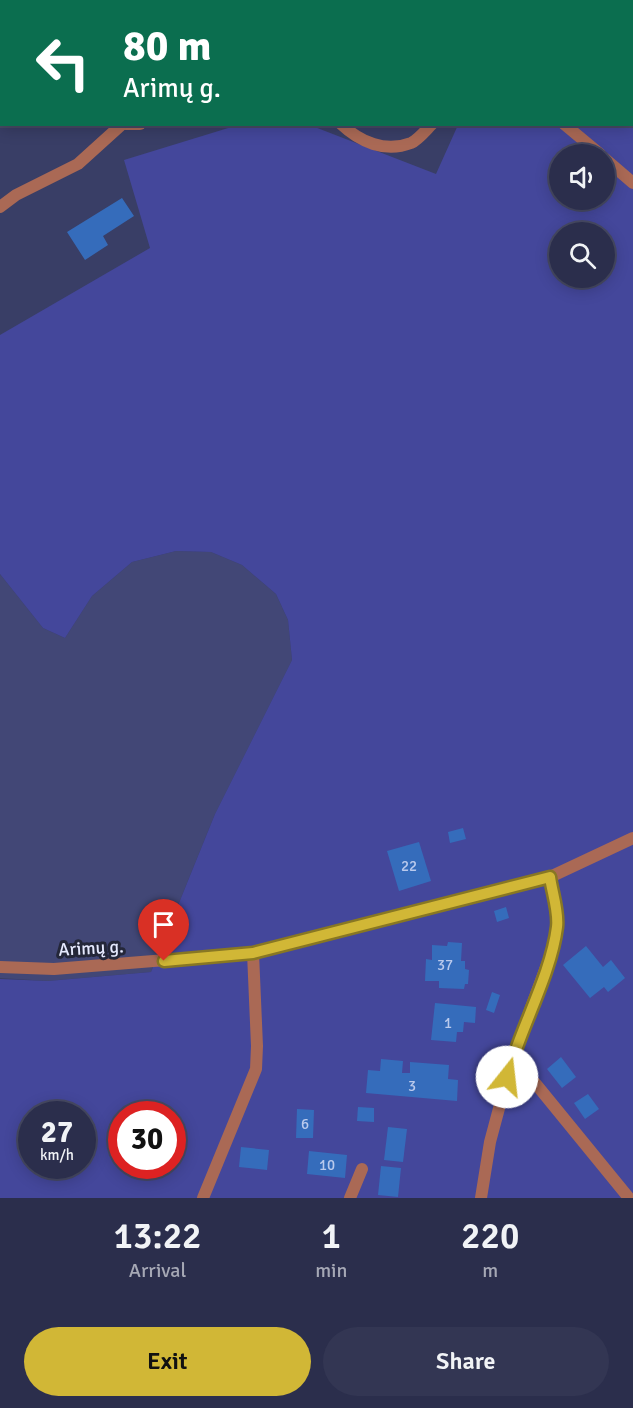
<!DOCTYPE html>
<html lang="en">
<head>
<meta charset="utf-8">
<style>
	body { margin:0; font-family:Signika,sans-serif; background:#333653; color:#f1f3f6; height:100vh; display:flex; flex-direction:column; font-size:22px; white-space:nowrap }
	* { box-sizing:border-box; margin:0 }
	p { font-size:20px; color:#a6a8b5 }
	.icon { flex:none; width:33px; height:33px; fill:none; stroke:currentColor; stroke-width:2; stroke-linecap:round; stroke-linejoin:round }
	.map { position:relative; height:1198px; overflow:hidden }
	.drawer { display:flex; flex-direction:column; background:#2b2e4c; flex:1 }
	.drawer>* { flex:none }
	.banner { position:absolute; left:0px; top:0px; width:633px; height:126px; box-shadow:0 3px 15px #0003,0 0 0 2px #474a64; background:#0b6e4f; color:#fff; overflow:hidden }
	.controls { position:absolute; left:549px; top:144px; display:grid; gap:12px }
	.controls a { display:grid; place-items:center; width:66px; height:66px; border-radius:50%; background:#2b2e4c; box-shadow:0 3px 15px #0003,0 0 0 2px #474a64; font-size:30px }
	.speed { position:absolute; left:18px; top:1101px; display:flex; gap:12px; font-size:30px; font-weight:700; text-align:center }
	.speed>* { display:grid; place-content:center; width:78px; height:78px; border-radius:50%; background:#2b2e4c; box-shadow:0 3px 15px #0003,0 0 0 2px #474a64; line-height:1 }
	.speed small { font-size:15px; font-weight:400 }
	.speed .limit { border:9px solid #d22; background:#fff; color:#111 }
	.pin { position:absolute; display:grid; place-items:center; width:51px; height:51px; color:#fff; margin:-62px -26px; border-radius:50% 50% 50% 0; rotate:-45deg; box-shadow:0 0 6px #0007 }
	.pin .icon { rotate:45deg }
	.me { position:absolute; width:66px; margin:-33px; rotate:16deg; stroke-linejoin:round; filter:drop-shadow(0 0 4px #0008) }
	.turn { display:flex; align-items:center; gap:21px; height:126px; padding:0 24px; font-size:27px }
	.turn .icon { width:78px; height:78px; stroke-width:2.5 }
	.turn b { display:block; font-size:42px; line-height:51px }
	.eta { display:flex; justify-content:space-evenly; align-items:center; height:102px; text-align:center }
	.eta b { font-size:36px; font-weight:600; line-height:42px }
	.action { display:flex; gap:12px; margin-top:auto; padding:12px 24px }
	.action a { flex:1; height:69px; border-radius:36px; background:#d1b736; color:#111; font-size:24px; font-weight:600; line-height:69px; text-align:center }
	.action a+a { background:#333653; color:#f1f3f6 }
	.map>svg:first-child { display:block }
	.built { fill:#424776 }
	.green { fill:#44479b; fill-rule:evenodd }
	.building { fill:#356cbb }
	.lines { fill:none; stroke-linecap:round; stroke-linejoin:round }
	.minor { stroke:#aa6955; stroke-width:12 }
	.route-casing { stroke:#887723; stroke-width:15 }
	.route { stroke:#d1b736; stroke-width:10 }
	.labels { text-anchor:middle; stroke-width:6; stroke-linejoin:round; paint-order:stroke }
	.number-label { font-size:15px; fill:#bacaed }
	.street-label { font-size:18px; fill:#e6eafe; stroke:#242739 }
</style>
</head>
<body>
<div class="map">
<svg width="633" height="1198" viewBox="0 0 633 1198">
	<rect width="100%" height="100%" fill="#393e66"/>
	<path class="built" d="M 176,551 L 211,552 L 242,565 L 276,594 L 288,620 L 292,660 L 215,814 L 151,972 L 48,981 L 0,978 L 0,574 L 43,628 L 65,638 L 92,596 L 132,562 Z"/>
	<path class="green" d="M 511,0 L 633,0 L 633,1198 L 0,1198 L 0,979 L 48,981 L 151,972 L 215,814 L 292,660 L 288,620 L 276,594 L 242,565 L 211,552 L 176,551 L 132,562 L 92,596 L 65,638 L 43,628 L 0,574 L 0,335 L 150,248 L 124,160 L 238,125 L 307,124 L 436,174 L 458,125 L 632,124 L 632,2 ZM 560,154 L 604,154 L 604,200 L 560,200 ZM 560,232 L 604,232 L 604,278 L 560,278 ZM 32,1114 L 82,1114 L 82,1166 L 32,1166 ZM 122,1114 L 172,1114 L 172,1166 L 122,1166 Z"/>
	<g class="building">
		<path d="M 122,198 L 134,216 L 103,236 L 108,245 L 85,260 L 67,232 Z"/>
		<path d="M 463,828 L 466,839 L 450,843 L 448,832 Z"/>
		<path d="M 419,842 L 431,881 L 399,891 L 387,851 Z"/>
		<path d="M 506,907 L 509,918 L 497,922 L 494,911 Z"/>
		<path d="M 448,942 L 462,943 L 461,961 L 465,961 L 465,969 L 469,970 L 468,984 L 465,984 L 464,989 L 439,988 L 439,981 L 425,981 L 426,959 L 432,960 L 432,945 L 447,946 Z"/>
		<path d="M 586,946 L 603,967 L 611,960 L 625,978 L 608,992 L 604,987 L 590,998 L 563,965 Z"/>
		<path d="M 492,992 L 500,995 L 494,1013 L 486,1010 Z"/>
		<path d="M 435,1003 L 476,1007 L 475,1023 L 464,1022 L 463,1032 L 457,1032 L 456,1042 L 431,1040 Z"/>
		<path d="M 561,1057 L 576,1077 L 562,1088 L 547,1069 Z"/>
		<path d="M 381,1059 L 403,1061 L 402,1073 L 410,1073 L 410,1062 L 449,1065 L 448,1079 L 458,1080 L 457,1101 L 366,1093 L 368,1070 L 380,1071 Z"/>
		<path d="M 588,1094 L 599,1109 L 585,1119 L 574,1103 Z"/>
		<path d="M 358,1107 L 374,1108 L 374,1122 L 357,1121 Z"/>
		<path d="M 297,1109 L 314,1110 L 313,1138 L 296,1138 Z"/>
		<path d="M 388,1127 L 407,1129 L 403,1162 L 384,1160 Z"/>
		<path d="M 241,1147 L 269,1150 L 267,1170 L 239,1167 Z"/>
		<path d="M 309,1151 L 347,1155 L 345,1178 L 307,1174 Z"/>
		<path d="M 381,1166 L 401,1168 L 398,1197 L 378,1195 Z"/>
	</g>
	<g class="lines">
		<g class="minor">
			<path d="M 323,2 L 323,0"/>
			<path d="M 0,105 L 2,106"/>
			<path d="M 114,124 L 140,124"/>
			<path d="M 341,124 C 360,142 385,153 411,143 C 418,140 426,130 432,124"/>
			<path d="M 564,124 L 600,154"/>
			<path d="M 604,158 L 633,183"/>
			<path d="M 0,207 L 16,195 L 78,164 L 120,126"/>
			<path d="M 0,967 L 54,969 L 253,953 L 550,877 L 633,838"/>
			<path d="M 513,1056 L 629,1198"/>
			<path d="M 203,1198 L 256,1069 L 257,1046 L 253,953"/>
			<path d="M 350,1198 L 362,1169"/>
			<path d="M 481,1198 L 490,1142 L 513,1056 L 549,959 L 558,926 L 550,877"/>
		</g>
	</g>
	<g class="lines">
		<defs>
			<path id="route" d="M 164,961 L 253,953 L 550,877 C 552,892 559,912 557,927 C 551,975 520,1029 507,1077"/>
		</defs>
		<use href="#route" class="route-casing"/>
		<use href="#route" class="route"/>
	</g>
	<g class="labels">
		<g class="number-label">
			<text x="409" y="871">22</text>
			<text x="445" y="970">37</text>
			<text x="448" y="1028">1</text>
			<text x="412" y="1091">3</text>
			<text x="305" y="1129">6</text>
			<text x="327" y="1170">10</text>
		</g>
		<g class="street-label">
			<text transform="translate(91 948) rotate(-3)" y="6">Arimų g.</text>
		</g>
	</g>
</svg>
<div class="controls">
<a><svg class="icon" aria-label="sound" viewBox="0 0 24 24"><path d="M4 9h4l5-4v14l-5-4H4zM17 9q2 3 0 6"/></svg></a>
<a><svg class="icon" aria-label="search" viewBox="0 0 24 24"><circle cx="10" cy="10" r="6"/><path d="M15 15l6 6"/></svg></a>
</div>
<div class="speed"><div>27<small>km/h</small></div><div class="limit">30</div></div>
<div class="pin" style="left:164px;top:961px;background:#d93025"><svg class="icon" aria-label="arrive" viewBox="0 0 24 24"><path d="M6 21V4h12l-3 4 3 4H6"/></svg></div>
<svg class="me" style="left:507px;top:1077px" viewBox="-20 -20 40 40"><circle r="19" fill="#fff"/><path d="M0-13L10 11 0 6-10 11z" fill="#d1b736"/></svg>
<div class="banner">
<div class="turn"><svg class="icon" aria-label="left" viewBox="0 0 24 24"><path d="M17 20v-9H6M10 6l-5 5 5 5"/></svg><div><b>80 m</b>Arimų g.</div></div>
</div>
</div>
<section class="drawer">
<div class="eta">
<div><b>13:22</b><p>Arrival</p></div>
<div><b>1</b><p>min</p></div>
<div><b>220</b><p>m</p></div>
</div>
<div class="action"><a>Exit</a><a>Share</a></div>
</section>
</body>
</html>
